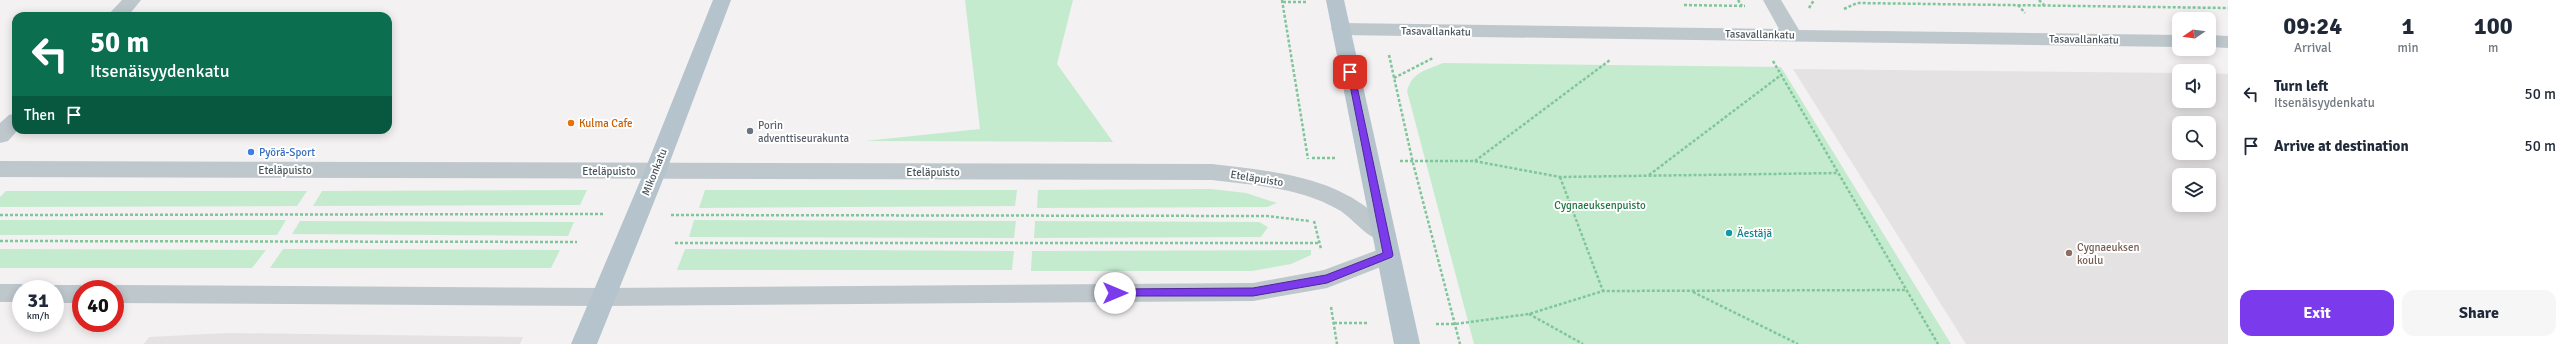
<!DOCTYPE html>
<html lang="en">
<head>
<meta charset="utf-8">
<style>
	body { margin:0; font-family:Signika,sans-serif; background:#f6f6f7; color:#1f2937; height:100vh; display:flex; flex-direction:column; font-size:15px; white-space:nowrap }
	* { box-sizing:border-box; margin:0 }
	p { font-size:13px; color:#747a83 }
	.icon { flex:none; width:22px; height:22px; fill:none; stroke:currentColor; stroke-width:2; stroke-linecap:round; stroke-linejoin:round }
	.map { position:relative; flex:1; overflow:hidden }
	.details { display:flex; flex-direction:column; background:#fff; width:340px }
	.details>* { flex:none }
	.banner { position:absolute; left:12px; top:12px; width:380px; height:122px; border-radius:12px; box-shadow:0 2px 10px #0003; background:#0b6e4f; color:#fff; overflow:hidden }
	.needle { width:26px; rotate:257deg }
	.tools { position:absolute; left:2172px; top:12px; display:grid; gap:8px }
	.tools a { display:grid; place-items:center; width:44px; height:44px; border-radius:8px; background:#fff; box-shadow:0 2px 10px #0003; font-size:20px }
	.speed { position:absolute; left:12px; top:280px; display:flex; gap:8px; font-size:20px; font-weight:700; text-align:center }
	.speed>* { display:grid; place-content:center; width:52px; height:52px; border-radius:50%; background:#fff; box-shadow:0 2px 10px #0003; line-height:1 }
	.speed small { font-size:10px; font-weight:400 }
	.speed .limit { border:6px solid #d22; background:#fff; color:#111 }
	.pin { position:absolute; display:grid; place-items:center; width:34px; height:34px; color:#fff; margin:-17px; border-radius:8px; box-shadow:0 2px 6px #0006 }
	.me { position:absolute; width:44px; margin:-22px; rotate:90deg; stroke-linejoin:round; filter:drop-shadow(0 0 3px #0008) }
	.turn { display:flex; align-items:center; gap:14px; height:84px; padding:0 12px; font-size:18px }
	.turn .icon { width:52px; height:52px; stroke-width:2.5 }
	.turn b { display:block; font-size:28px; line-height:34px }
	.then { display:flex; align-items:center; height:38px; padding:0 12px; background:#0003; gap:8px; font-size:15px }
	.eta { display:flex; justify-content:space-evenly; align-items:center; height:68px; text-align:center }
	.eta b { font-size:24px; font-weight:700; line-height:28px }
	.action { display:flex; gap:8px; margin-top:auto; padding:8px 12px }
	.action a { flex:1; height:46px; border-radius:12px; background:#7c3aed; color:#fff; font-size:16px; font-weight:700; line-height:46px; text-align:center }
	.action a+a { background:#f6f6f7; color:#1f2937 }
	ul { padding:0; list-style:none }
	li { display:flex; align-items:center; gap:12px; height:52px; padding:0 12px }
	li div { flex:1 }
	li b { display:block; font-size:15px }
	li em { font-style:normal }
	main { display:flex; flex:1; min-height:0 }
	.map>svg:first-child { display:block }
	.education { fill:#e4e2e3; fill-rule:evenodd }
	.green { fill:#c5ebcf }
	.lines { fill:none; stroke-linecap:round; stroke-linejoin:round }
	.path { stroke:#80c69b; stroke-width:2.5; stroke-dasharray:3 2; stroke-linecap:butt }
	.minor { fill:#bec7cc; fill-rule:evenodd }
	.major { fill:#b4c3cc; fill-rule:evenodd }
	.route { fill:#7c3aed; stroke:#51269a }
	.food-dot { fill:#e8710a; stroke:#fff; stroke-width:1.5 }
	.worship-dot { fill:#6b7280; stroke:#fff; stroke-width:1.5 }
	.shop-dot { fill:#3f7fe0; stroke:#fff; stroke-width:1.5 }
	.culture-dot { fill:#0f9aa8; stroke:#fff; stroke-width:1.5 }
	.education-dot { fill:#8d6e63; stroke:#fff; stroke-width:1.5 }
	.labels { text-anchor:middle; stroke-width:4; stroke-linejoin:round; paint-order:stroke }
	.street-label { font-size:11px; fill:#4b565c; stroke:#fff }
	.food-label { font-size:11px; fill:#c56008; stroke:#fff; text-anchor:start }
	.worship-label { font-size:11px; fill:#5b616d; stroke:#fff; text-anchor:start }
	.shop-label { font-size:11px; fill:#366cbe; stroke:#fff; text-anchor:start }
	.park-label { font-size:11px; fill:#227742; stroke:#fff }
	.culture-label { font-size:11px; fill:#0d838f; stroke:#fff; text-anchor:start }
	.education-label { font-size:11px; fill:#785e54; stroke:#fff; text-anchor:start }
</style>
</head>
<body>
<main>
<div class="map">
<svg width="2228" height="344" viewBox="0 0 2228 344">
	<rect width="100%" height="100%" fill="#f3f1f1"/>
	<g class="education">
		<path d="M 1793,69 L 2179,73 L 2179,101 L 2209,101 L 2209,73 L 2228,74 L 2228,344 L 1966,344 ZM 2179,123 L 2209,123 L 2209,153 L 2179,153 ZM 2179,175 L 2209,175 L 2209,205 L 2179,205 Z"/>
		<path d="M 228,333 L 523,337 L 520,344 L 144,344 L 149,337 Z"/>
	</g>
	<g class="green">
		<path d="M 965,0 L 1073,0 L 1057,64 L 1113,142 L 865,141 L 980,129 Z"/>
		<path d="M 1443,63 L 1781,67 L 1951,344 L 1474,344 L 1407,91 C 1412,72 1426,70 1443,63 Z"/>
		<path d="M 1211,189 L 1246,193 L 1277,203 L 1267,207 L 1037,208 L 1038,190 Z"/>
		<path d="M 587,190 L 580,205 L 313,206 L 322,191 Z"/>
		<path d="M 705,190 L 1017,190 L 1015,206 L 699,208 Z"/>
		<path d="M 6,191 L 307,191 L 297,206 L 0,207 L 0,197 Z"/>
		<path d="M 0,220 L 286,220 L 277,235 L 0,235 Z"/>
		<path d="M 694,220 L 1016,221 L 1014,238 L 689,237 Z"/>
		<path d="M 300,221 L 574,222 L 568,236 L 292,234 Z"/>
		<path d="M 1035,221 L 1259,222 L 1268,227 L 1261,237 L 1034,238 Z"/>
		<path d="M 0,249 L 266,250 L 252,268 L 0,268 Z"/>
		<path d="M 283,249 L 560,250 L 551,268 L 270,268 Z"/>
		<path d="M 685,249 L 1014,251 L 1012,270 L 677,270 Z"/>
		<path d="M 1311,250 L 1311,255 L 1291,264 L 1252,271 L 1031,271 L 1032,251 Z"/>
	</g>
	<g class="lines">
		<g class="path">
			<path d="M 1282,0 L 1308,159"/>
			<path d="M 1738,0 L 1742,6"/>
			<path d="M 2039,0 L 2044,5"/>
			<path d="M 1283,2 L 1307,2"/>
			<path d="M 1684,5 L 1745,6"/>
			<path d="M 2018,5 L 2025,13"/>
			<path d="M 1809,8 L 1814,0"/>
			<path d="M 1844,9 L 1857,3 L 2228,8"/>
			<path d="M 1389,55 L 1413,163 L 1460,344"/>
			<path d="M 1773,61 L 1938,344"/>
			<path d="M 2182,67 L 2207,68"/>
			<path d="M 1394,78 L 1433,58"/>
			<path d="M 1312,158 L 1337,158"/>
			<path d="M 1400,161 L 1474,161 L 1560,177 L 1838,173"/>
			<path d="M 1475,161 L 1610,60"/>
			<path d="M 1649,175 L 1781,75"/>
			<path d="M 1560,177 L 1603,291"/>
			<path d="M 0,215 L 604,214"/>
			<path d="M 671,215 L 1267,216 L 1309,221"/>
			<path d="M 1314,221 L 1321,249"/>
			<path d="M 0,241 L 577,242"/>
			<path d="M 675,243 L 1320,243"/>
			<path d="M 1693,292 L 1798,344"/>
			<path d="M 1331,307 L 1337,344"/>
			<path d="M 1529,314 L 1583,344"/>
			<path d="M 1334,323 L 1369,323"/>
			<path d="M 1436,324 L 1455,324 L 1529,314 L 1603,291 L 1906,290"/>
		</g>
		<g class="minor">
			<path d="M 122,0 L 141,0 L 128,16 L 107,16 Z"/>
			<path d="M 1763,0 L 1781,0 L 1799,30 L 2179,35 L 2179,47 L 1341,35 L 1334,33 L 1331,29 L 1334,25 L 1341,23 L 1779,29 Z"/>
			<path d="M 2209,35 L 2228,36 L 2228,48 L 2209,47 Z"/>
			<path d="M 16,113 L 16,130 L 18,130 L 8,141 L 0,143 L 0,123 L 9,115 Z"/>
			<path d="M 0,161 L 1212,164 C 1269,171 1331,175 1376,215 C 1383,221 1391,226 1396,234 L 1392,240 C 1371,246 1356,220 1339,210 C 1301,188 1255,185 1212,180 L 0,177 Z"/>
			<path d="M 1388,246 L 1396,249 L 1400,255 L 1396,261 L 1327,288 L 1253,301 L 603,306 L 115,303 L 115,289 L 106,289 L 115,285 L 603,288 L 1253,283 L 1324,270 Z"/>
			<path d="M 0,284 L 21,284 L 31,289 L 21,289 L 21,302 L 0,302 Z"/>
			<path d="M 55,285 L 81,285 L 90,289 L 81,289 L 81,303 L 55,303 L 55,289 L 46,289 Z"/>
		</g>
		<g class="major">
			<path d="M 713,0 L 731,0 L 666,172 L 597,344 L 571,344 L 644,172 Z"/>
			<path d="M 1326,0 L 1344,0 L 1420,344 L 1394,344 Z"/>
		</g>
	</g>
	<path class="route" d="M 1347,70 L 1354,72 L 1393,255 L 1392,257 L 1327,283 L 1253,296 L 1111,296 L 1111,290 L 1115,289 L 1253,288 L 1326,275 L 1383,253 Z"/>
	<circle class="food-dot" cx="571" cy="123" r="4"/>
	<circle class="worship-dot" cx="750" cy="131" r="4"/>
	<circle class="shop-dot" cx="251" cy="152" r="4"/>
	<circle class="culture-dot" cx="1729" cy="233" r="4"/>
	<circle class="education-dot" cx="2069" cy="253" r="4"/>
	<g class="labels">
		<g class="street-label">
			<text transform="translate(1436 31) rotate(1)" y="4">Tasavallankatu</text>
			<text transform="translate(1760 34) rotate(1)" y="4">Tasavallankatu</text>
			<text transform="translate(2084 39) rotate(1)" y="4">Tasavallankatu</text>
			<text x="285" y="174">Eteläpuisto</text>
			<text x="609" y="175">Eteläpuisto</text>
			<text transform="translate(654 172) rotate(-68)" y="4">Mikonkatu</text>
			<text x="933" y="176">Eteläpuisto</text>
			<text transform="translate(1257 178) rotate(9)" y="4">Eteläpuisto</text>
		</g>
		<g class="food-label">
			<text x="579" y="127">Kulma Cafe</text>
		</g>
		<g class="worship-label">
			<text x="758" y="129">Porin<tspan x="758" dy="13">adventtiseurakunta</tspan></text>
		</g>
		<g class="shop-label">
			<text x="259" y="156">Pyörä-Sport</text>
		</g>
		<g class="park-label">
			<text x="1600" y="209">Cygnaeuksenpuisto</text>
		</g>
		<g class="culture-label">
			<text x="1737" y="237">Äestäjä</text>
		</g>
		<g class="education-label">
			<text x="2077" y="251">Cygnaeuksen<tspan x="2077" dy="13">koulu</tspan></text>
		</g>
	</g>
</svg>
<div class="tools">
<a><svg class="needle" viewBox="-14 -14 28 28"><path d="M0-13l5 13h-10z" fill="#e53935"/><path d="M0 13l5-13h-10z" fill="#747a83"/></svg></a>
<a><svg class="icon" aria-label="sound" viewBox="0 0 24 24"><path d="M4 9h4l5-4v14l-5-4H4zM17 9q2 3 0 6"/></svg></a>
<a><svg class="icon" aria-label="search" viewBox="0 0 24 24"><circle cx="10" cy="10" r="6"/><path d="M15 15l6 6"/></svg></a>
<a><svg class="icon" aria-label="layers" viewBox="0 0 24 24"><path d="M12 4l9 5-9 5-9-5zM3 14l9 5 9-5"/></svg></a>
</div>
<div class="speed"><div>31<small>km/h</small></div><div class="limit">40</div></div>
<div class="pin" style="left:1350px;top:72px;background:#d93025"><svg class="icon" aria-label="arrive" viewBox="0 0 24 24"><path d="M6 21V4h12l-3 4 3 4H6"/></svg></div>
<svg class="me" style="left:1115px;top:293px" viewBox="-20 -20 40 40"><circle r="19" fill="#fff"/><path d="M0-13L10 11 0 6-10 11z" fill="#7c3aed"/></svg>
<div class="banner">
<div class="turn"><svg class="icon" aria-label="left" viewBox="0 0 24 24"><path d="M17 20v-9H6M10 6l-5 5 5 5"/></svg><div><b>50 m</b>Itsenäisyydenkatu</div></div>
<div class="then">Then<svg class="icon" aria-label="arrive" viewBox="0 0 24 24"><path d="M6 21V4h12l-3 4 3 4H6"/></svg></div>
</div>
</div>
<section class="details">
<div class="eta">
<div><b>09:24</b><p>Arrival</p></div>
<div><b>1</b><p>min</p></div>
<div><b>100</b><p>m</p></div>
</div>
<ul>
<li><svg class="icon" aria-label="left" viewBox="0 0 24 24"><path d="M17 20v-9H6M10 6l-5 5 5 5"/></svg><div><b>Turn left</b><p>Itsenäisyydenkatu</p></div><em>50 m</em></li>
<li><svg class="icon" aria-label="arrive" viewBox="0 0 24 24"><path d="M6 21V4h12l-3 4 3 4H6"/></svg><div><b>Arrive at destination</b></div><em>50 m</em></li>
</ul>
<div class="action"><a>Exit</a><a>Share</a></div>
</section>
</main>
</body>
</html>
